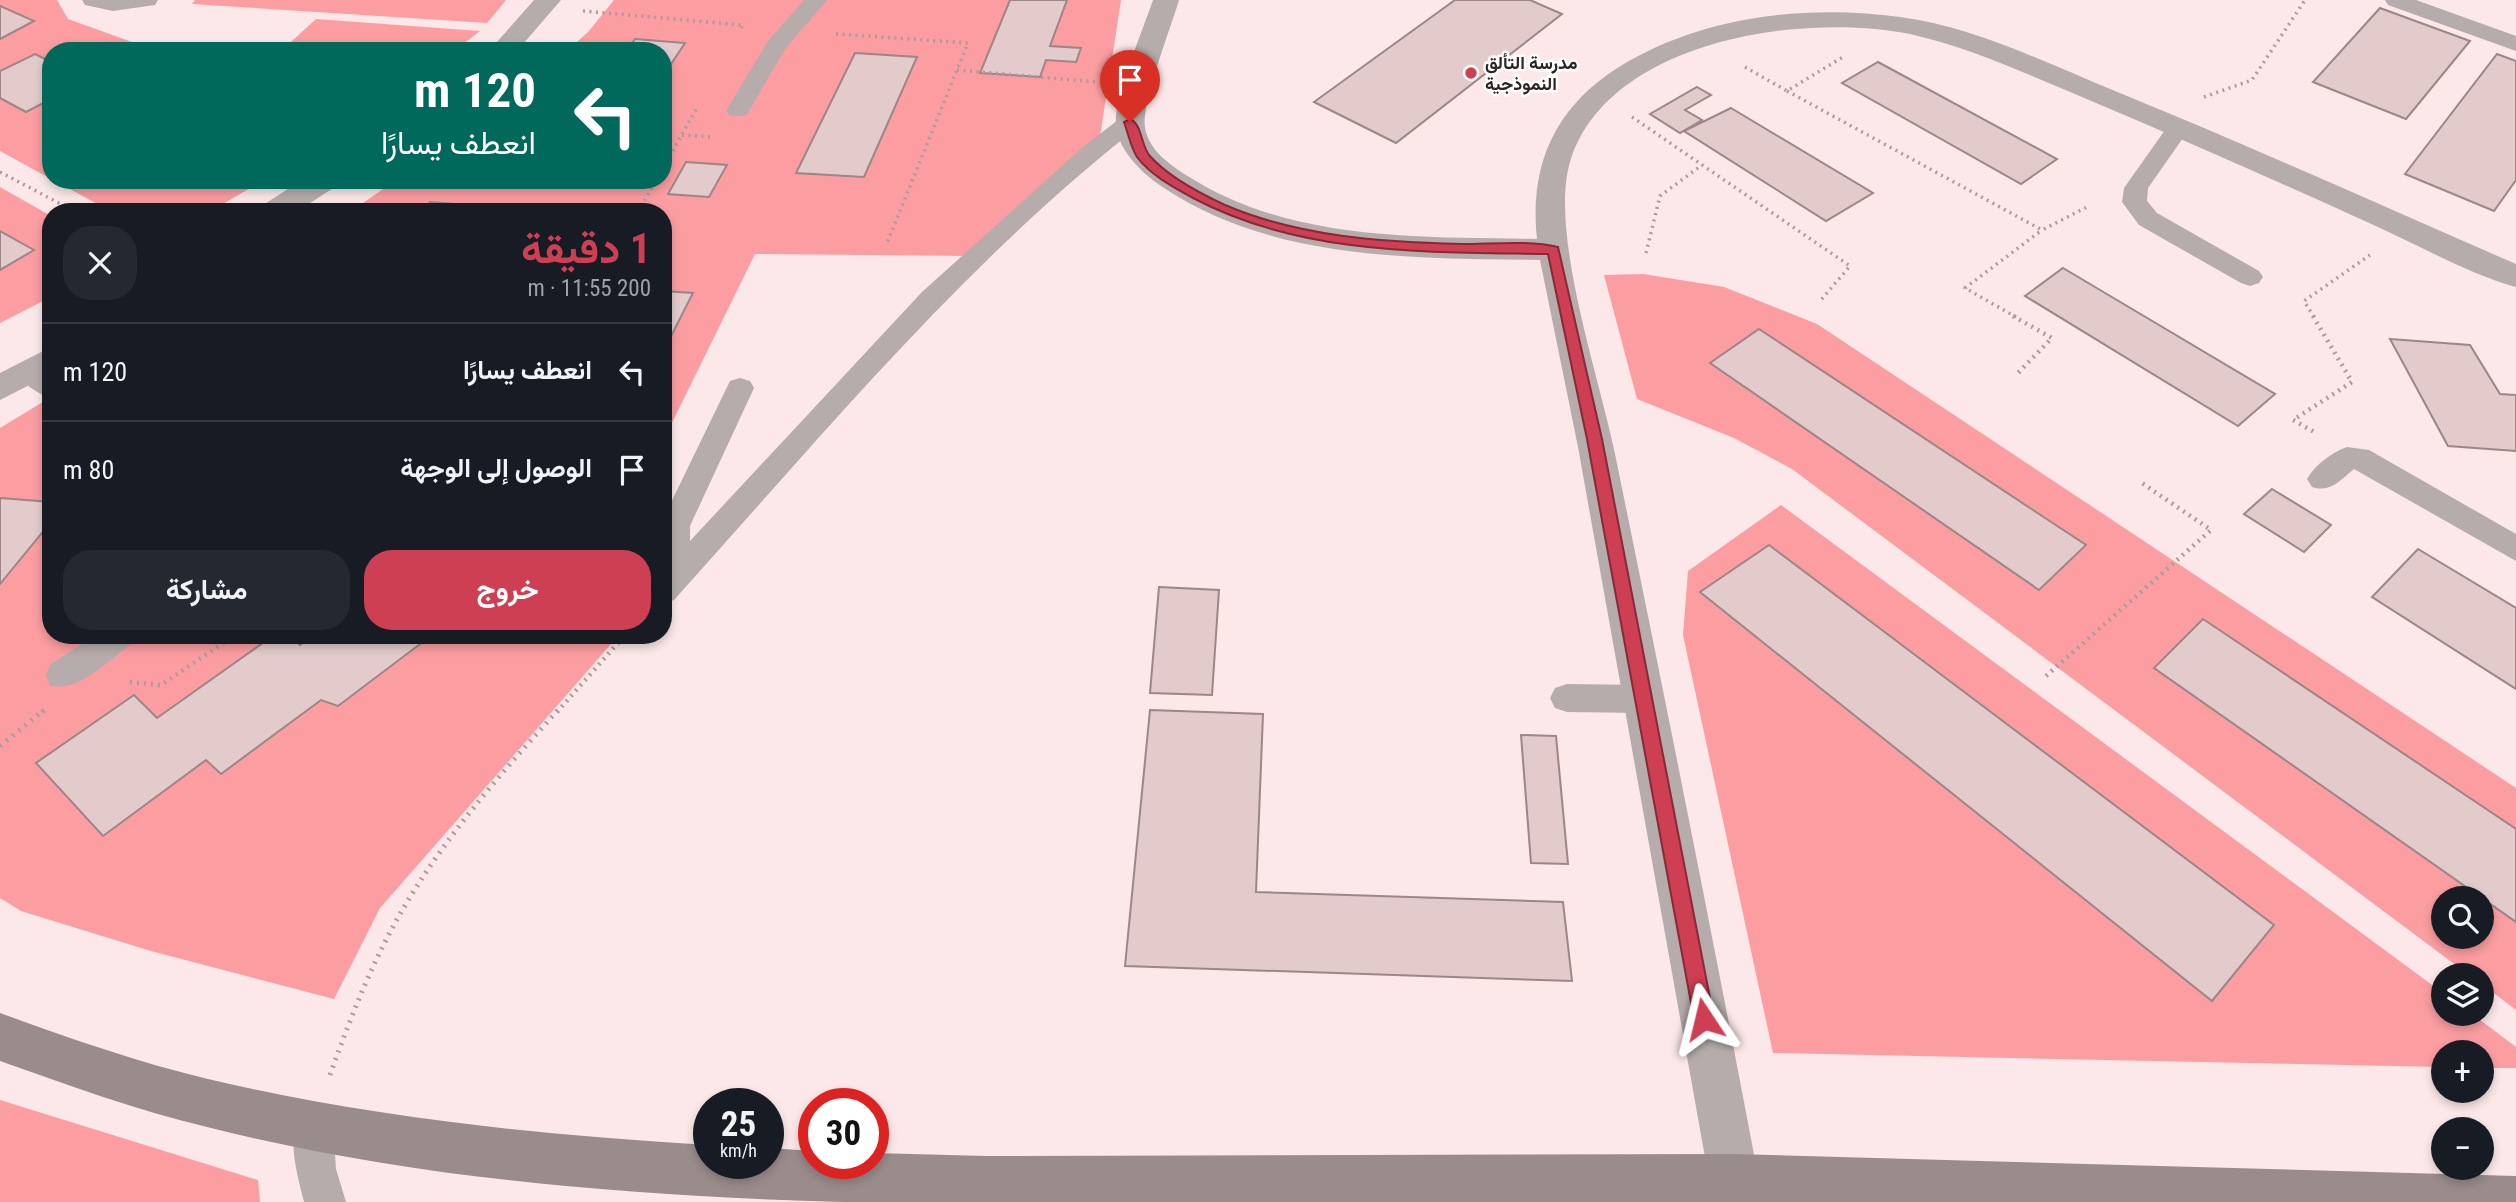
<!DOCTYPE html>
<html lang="ar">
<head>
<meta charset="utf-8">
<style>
	body { margin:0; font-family:"Roboto Condensed",Vazirmatn,sans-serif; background:#242831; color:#f1f3f6; direction:rtl; height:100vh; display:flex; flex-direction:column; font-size:26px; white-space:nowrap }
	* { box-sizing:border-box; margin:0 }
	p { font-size:23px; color:#9ea1a6 }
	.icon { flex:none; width:38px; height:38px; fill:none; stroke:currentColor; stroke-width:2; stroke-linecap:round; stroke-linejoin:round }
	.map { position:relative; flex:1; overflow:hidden; direction:ltr }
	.sheet { position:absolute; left:42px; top:203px; width:630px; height:441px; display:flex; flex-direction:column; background:#171b24; border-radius:28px; box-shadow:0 4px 10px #0003; direction:rtl }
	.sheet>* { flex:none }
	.banner { position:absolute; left:42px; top:42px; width:630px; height:147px; border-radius:28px; box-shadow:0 4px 10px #0003; direction:rtl; background:#00695c; color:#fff; overflow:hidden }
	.buttons { position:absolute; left:2431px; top:886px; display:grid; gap:14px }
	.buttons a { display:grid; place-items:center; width:63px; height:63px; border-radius:50%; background:#171b24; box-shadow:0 4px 10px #0003; font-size:35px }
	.speed { position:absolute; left:693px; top:1088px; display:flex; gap:14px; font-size:35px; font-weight:700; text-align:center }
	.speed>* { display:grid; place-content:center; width:91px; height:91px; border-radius:50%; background:#171b24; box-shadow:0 4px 10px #0003; line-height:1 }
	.speed small { font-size:18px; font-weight:400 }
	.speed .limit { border:10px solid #d22; background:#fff; color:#111 }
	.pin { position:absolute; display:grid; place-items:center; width:60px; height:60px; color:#fff; margin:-72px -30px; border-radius:50% 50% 50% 0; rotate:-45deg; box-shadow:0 0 7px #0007 }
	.pin .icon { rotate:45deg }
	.me { position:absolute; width:77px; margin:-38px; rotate:350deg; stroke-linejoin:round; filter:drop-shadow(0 0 5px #0008) }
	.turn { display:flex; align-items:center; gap:24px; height:147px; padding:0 21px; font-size:32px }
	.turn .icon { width:91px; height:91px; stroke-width:2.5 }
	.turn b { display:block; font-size:49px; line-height:60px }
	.round { display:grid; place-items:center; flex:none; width:74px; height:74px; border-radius:28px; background:#242831 }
	.overview { display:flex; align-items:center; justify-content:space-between; height:119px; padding:0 21px }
	h1 { font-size:42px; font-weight:700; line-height:52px; color:#cf3f53 }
	.button { display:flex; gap:14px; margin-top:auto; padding:14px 21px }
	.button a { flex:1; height:80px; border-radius:28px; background:#cf3f53; color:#fff; font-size:28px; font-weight:700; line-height:80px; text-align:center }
	.button a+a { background:#242831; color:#f1f3f6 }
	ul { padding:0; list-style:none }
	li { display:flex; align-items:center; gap:21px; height:98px; padding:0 21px; border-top:2px solid #363941 }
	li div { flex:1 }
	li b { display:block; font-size:26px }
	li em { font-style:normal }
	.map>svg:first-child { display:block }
	.green { fill:#fb9da1; fill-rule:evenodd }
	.building { fill:#e3cbcb; stroke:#9c8686; stroke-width:2 }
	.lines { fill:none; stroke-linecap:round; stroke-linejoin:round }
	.path-far2 { stroke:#ac9c9c; stroke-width:3.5; stroke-dasharray:2 4.5; stroke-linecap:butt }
	.path-far1 { stroke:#ac9c9c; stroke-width:4.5; stroke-dasharray:2 5; stroke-linecap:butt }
	.path { stroke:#ac9c9c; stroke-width:5; stroke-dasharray:2 6; stroke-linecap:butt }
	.service { fill:#b6acac; fill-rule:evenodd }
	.minor { fill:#b6acac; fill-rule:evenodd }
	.secondary { fill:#9b8c8c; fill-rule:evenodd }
	.route { fill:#cf3f53; stroke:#872936; stroke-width:2 }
	.poi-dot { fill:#cf3f53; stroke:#fff; stroke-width:2.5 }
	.labels { text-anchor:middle; stroke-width:5; stroke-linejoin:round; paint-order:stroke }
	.far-poi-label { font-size:18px; font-weight:bold; fill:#2c2323; stroke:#fff; text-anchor:start }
</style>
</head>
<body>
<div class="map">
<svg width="2516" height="1202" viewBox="0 0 2516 1202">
	<rect width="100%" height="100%" fill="#fce8e8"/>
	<g class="green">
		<path d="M 0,0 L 57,0 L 68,19 L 157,51 L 51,51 L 51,179 L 0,151 Z"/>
		<path d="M 195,0 L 506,0 L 487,23 L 192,4 Z"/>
		<path d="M 614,0 L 1121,0 L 1099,143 L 973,256 L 755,254 L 663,441 L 663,212 L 350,212 L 396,180 L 663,180 L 663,51 L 567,51 L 589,31 Z"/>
		<path d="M 316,19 L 480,31 L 454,51 L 281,51 Z"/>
		<path d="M 53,180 L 264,180 L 209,212 L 112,212 Z"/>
		<path d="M 0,187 L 51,216 L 51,297 L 0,323 Z"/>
		<path d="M 1643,274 L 1724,287 L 1817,324 L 2516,788 L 2516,1010 L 2482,984 L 2482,975 L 2469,975 L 1792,469 L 1734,438 L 1637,399 L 1604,275 ZM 2443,898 L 2482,898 L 2482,936 L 2443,936 Z"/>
		<path d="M 51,397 L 51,635 L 619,635 L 380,908 L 334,999 L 151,951 L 21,911 L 0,898 L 0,428 Z"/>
		<path d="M 1781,505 L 2443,993 L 2443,1013 L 2471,1013 L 2516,1047 L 2516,1068 L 2482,1068 L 2482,1052 L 2443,1052 L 2443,1067 L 1773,1053 L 1683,635 L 1688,571 Z"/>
		<path d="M 0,1100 L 258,1180 L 260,1202 L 0,1202 Z"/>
	</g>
	<g class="building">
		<path d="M 1010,0 L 1067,0 L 1050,46 L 1081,48 L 1076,62 L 1046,60 L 1040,77 L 980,73 Z"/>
		<path d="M 1455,0 L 1530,0 L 1562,14 L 1396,143 L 1314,102 Z"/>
		<path d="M 0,6 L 34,21 L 0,39 Z"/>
		<path d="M 2380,8 L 2470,41 L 2406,119 L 2313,82 Z"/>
		<path d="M 635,39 L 685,43 L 667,70 L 663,69 L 663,51 L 627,51 Z"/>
		<path d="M 855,53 L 917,57 L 864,177 L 796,173 Z"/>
		<path d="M 35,54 L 51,62 L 51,99 L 26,112 L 0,98 L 0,71 Z"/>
		<path d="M 2497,54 L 2516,61 L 2516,180 L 2494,211 L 2405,174 Z"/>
		<path d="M 1878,62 L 2057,159 L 2021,184 L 1842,83 Z"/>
		<path d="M 1697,87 L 1711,95 L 1685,110 L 1702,120 L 1680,133 L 1650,114 Z"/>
		<path d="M 1731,108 L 1873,193 L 1826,221 L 1684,131 Z"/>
		<path d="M 686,162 L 727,165 L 709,197 L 668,194 Z"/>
		<path d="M 430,202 L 553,212 L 422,212 Z"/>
		<path d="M 0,231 L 34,250 L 0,270 Z"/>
		<path d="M 2063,268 L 2275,394 L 2238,426 L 2025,296 Z"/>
		<path d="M 663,291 L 693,293 L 663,352 Z"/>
		<path d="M 1759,329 L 2086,545 L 2039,590 L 1710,363 Z"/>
		<path d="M 2390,339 L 2470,345 L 2500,394 L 2516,395 L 2516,451 L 2448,446 Z"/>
		<path d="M 2272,489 L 2331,525 L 2304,552 L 2244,514 Z"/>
		<path d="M 0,498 L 51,502 L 51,522 L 0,584 Z"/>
		<path d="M 1769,545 L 2274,925 L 2212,1001 L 1700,592 Z"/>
		<path d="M 2418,549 L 2516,608 L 2516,689 L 2372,597 Z"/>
		<path d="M 1159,587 L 1219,590 L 1212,695 L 1150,693 Z"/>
		<path d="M 2203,619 L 2516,829 L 2516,922 L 2154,668 Z"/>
		<path d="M 274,635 L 289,635 L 300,645 L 314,635 L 432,635 L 338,706 L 321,700 L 221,774 L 206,760 L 103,836 L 36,763 L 134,695 L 157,718 Z"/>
		<path d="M 1150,710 L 1263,714 L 1256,892 L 1563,902 L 1572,981 L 1125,966 Z"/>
		<path d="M 1521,735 L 1556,736 L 1568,864 L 1531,863 Z"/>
	</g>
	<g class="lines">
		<g class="path-far2">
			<path d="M 583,11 L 743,25 L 741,28"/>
			<path d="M 836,34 L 968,43 L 887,243"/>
			<path d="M 1745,67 L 1787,91 L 1843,57"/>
			<path d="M 957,70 L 1097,82"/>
			<path d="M 1787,91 L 2042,230 L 2087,207"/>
			<path d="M 2204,97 L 2252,80 L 2305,0"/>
			<path d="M 1632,117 L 1850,266 L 1821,300"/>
			<path d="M 682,135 L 713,137"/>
			<path d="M 663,168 L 698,106"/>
			<path d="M 0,172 L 76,212"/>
			<path d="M 638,212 L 656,180"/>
			<path d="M 1646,253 L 1660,196 L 1702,165"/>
			<path d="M 2016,317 L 1965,288 L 2042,230"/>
			<path d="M 2314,317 L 2304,301 L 2370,255"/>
		</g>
		<g class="path-far1">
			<path d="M 2013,316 L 2052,338 L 2016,375"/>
			<path d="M 2313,316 L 2352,382 L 2293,420 L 2316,433"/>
			<path d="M 2046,676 L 2211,530 L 2142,483"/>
			<path d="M 130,682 L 161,685 L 235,635"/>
			<path d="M 42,712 L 45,709"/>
			<path d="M 557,712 L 625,635"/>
		</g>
		<g class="path">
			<path d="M 0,746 L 44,710"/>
			<path d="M 330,1075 C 351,1016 374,957 406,904 C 448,833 503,771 558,710"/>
		</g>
		<g class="service">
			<path d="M 82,0 L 158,0 L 155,5 L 113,11 L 85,5 Z"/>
			<path d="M 804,0 L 827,0 L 785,49 L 746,116 L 730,116 L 726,111 L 768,41 Z"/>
			<path d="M 2385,0 L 2416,0 L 2516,36 L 2516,51 L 2388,5 Z"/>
			<path d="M 1130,115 L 1138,117 L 1142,122 L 1138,127 C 964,263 822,436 674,600 L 663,604 L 663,570 L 668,564 L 663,554 L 663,519 L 730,381 L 740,378 L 750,381 L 754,388 L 690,526 L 690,541 L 922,292 L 1083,147 L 1122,117 Z"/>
			<path d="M 2178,121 L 2186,123 L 2190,128 L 2148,188 L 2147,201 L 2157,213 L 2259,271 L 2263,277 L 2259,283 L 2250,286 L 2241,283 L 2139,225 L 2122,202 L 2124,188 L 2170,123 Z"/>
			<path d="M 29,361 L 51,373 L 51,398 C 37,394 22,383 15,371 L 19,364 Z"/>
			<path d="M 2347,447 L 2369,450 L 2516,534 L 2516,561 L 2354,469 C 2340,480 2331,493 2312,487 L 2307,479 C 2315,465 2332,452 2347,447 Z"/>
			<path d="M 95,635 L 136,635 L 131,644 C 110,659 77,694 50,685 L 46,675 L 50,665 Z"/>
			<path d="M 1567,684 L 1644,685 L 1656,689 L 1661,699 L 1656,709 L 1644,713 L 1567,712 L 1555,708 L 1550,698 L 1555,688 Z"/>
			<path d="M 313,1106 L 327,1112 L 333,1126 L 336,1169 L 346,1202 L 304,1202 C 297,1173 287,1140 299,1112 Z"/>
		</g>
		<g class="minor">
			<path d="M 534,0 L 561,0 L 517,51 L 489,51 Z"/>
			<path d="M 1153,0 L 1179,0 C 1171,27 1141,104 1145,128 C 1149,150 1169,164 1186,175 C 1290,242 1418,237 1537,239 C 1529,165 1555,107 1619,67 C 1701,16 1806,4 1900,17 C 1975,27 2046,63 2115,91 C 2250,146 2382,206 2516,264 L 2516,287 C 2469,274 2424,248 2380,228 C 2283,184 2187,141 2089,100 C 2031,76 1972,48 1910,34 C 1803,12 1607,40 1570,162 C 1549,233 1600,379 1615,454 C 1666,703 1716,952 1763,1202 L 1713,1202 L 1578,447 L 1540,260 C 1413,258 1274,261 1164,188 C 1143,174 1120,153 1116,127 C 1112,103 1144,27 1153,0 Z"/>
			<path d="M 302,180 L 339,180 L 335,187 L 296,212 L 259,212 L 263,205 Z"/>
			<path d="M 51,347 L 51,374 L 0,400 L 0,373 Z"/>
		</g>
		<path class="secondary" d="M 0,1013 C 69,1038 137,1062 208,1079 C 372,1118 541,1135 709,1145 L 709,1164 L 768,1164 L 768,1148 L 814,1151 L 814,1164 L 873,1164 L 873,1153 L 986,1156 L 1734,1154 L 2516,1176 L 2516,1202 L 843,1202 C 631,1196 413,1179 207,1127 C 136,1110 68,1085 0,1061 Z"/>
	</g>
	<path class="route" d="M 1130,119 C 1142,124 1141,145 1149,155 C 1168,177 1199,193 1225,205 C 1300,237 1382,242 1462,244 C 1492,244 1529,240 1558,247 L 1602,439 L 1714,1019 L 1711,1026 L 1704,1029 L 1697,1026 L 1694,1019 L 1587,439 L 1548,254 C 1428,252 1303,256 1193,198 C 1175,188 1150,175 1137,157 C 1131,148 1128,133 1124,122 Z"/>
	<circle class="poi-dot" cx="1471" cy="73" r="7"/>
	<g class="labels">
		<g class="far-poi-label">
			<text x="1485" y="69">مدرسة التألق<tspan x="1485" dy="21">النموذجية</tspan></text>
		</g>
	</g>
</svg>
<div class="buttons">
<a><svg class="icon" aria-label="search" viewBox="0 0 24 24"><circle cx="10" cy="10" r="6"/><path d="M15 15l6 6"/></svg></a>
<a><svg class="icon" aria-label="layers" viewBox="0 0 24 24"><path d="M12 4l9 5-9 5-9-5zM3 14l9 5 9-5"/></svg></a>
<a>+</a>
<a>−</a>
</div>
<div class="speed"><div>25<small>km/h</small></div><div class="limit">30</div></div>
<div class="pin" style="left:1130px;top:122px;background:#d93025"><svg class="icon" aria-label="arrive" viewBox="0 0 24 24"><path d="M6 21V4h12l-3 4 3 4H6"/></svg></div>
<svg class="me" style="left:1704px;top:1019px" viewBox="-20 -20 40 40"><path d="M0-17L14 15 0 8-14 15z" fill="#cf3f53" stroke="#fff" stroke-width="4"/></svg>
<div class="banner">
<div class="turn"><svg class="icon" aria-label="left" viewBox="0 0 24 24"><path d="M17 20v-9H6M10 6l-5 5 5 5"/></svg><div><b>120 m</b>انعطف يسارًا</div></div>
</div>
<section class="sheet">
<div class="overview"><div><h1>1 دقيقة</h1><p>200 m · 11:55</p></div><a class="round"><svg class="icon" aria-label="close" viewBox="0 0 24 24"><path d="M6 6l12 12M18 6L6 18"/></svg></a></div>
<ul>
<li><svg class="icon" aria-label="left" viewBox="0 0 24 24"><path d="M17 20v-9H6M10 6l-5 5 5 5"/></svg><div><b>انعطف يسارًا</b></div><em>120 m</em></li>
<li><svg class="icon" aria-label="arrive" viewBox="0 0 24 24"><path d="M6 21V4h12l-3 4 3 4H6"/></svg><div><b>الوصول إلى الوجهة</b></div><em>80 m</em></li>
</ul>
<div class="button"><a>خروج</a><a>مشاركة</a></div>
</section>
</div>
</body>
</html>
